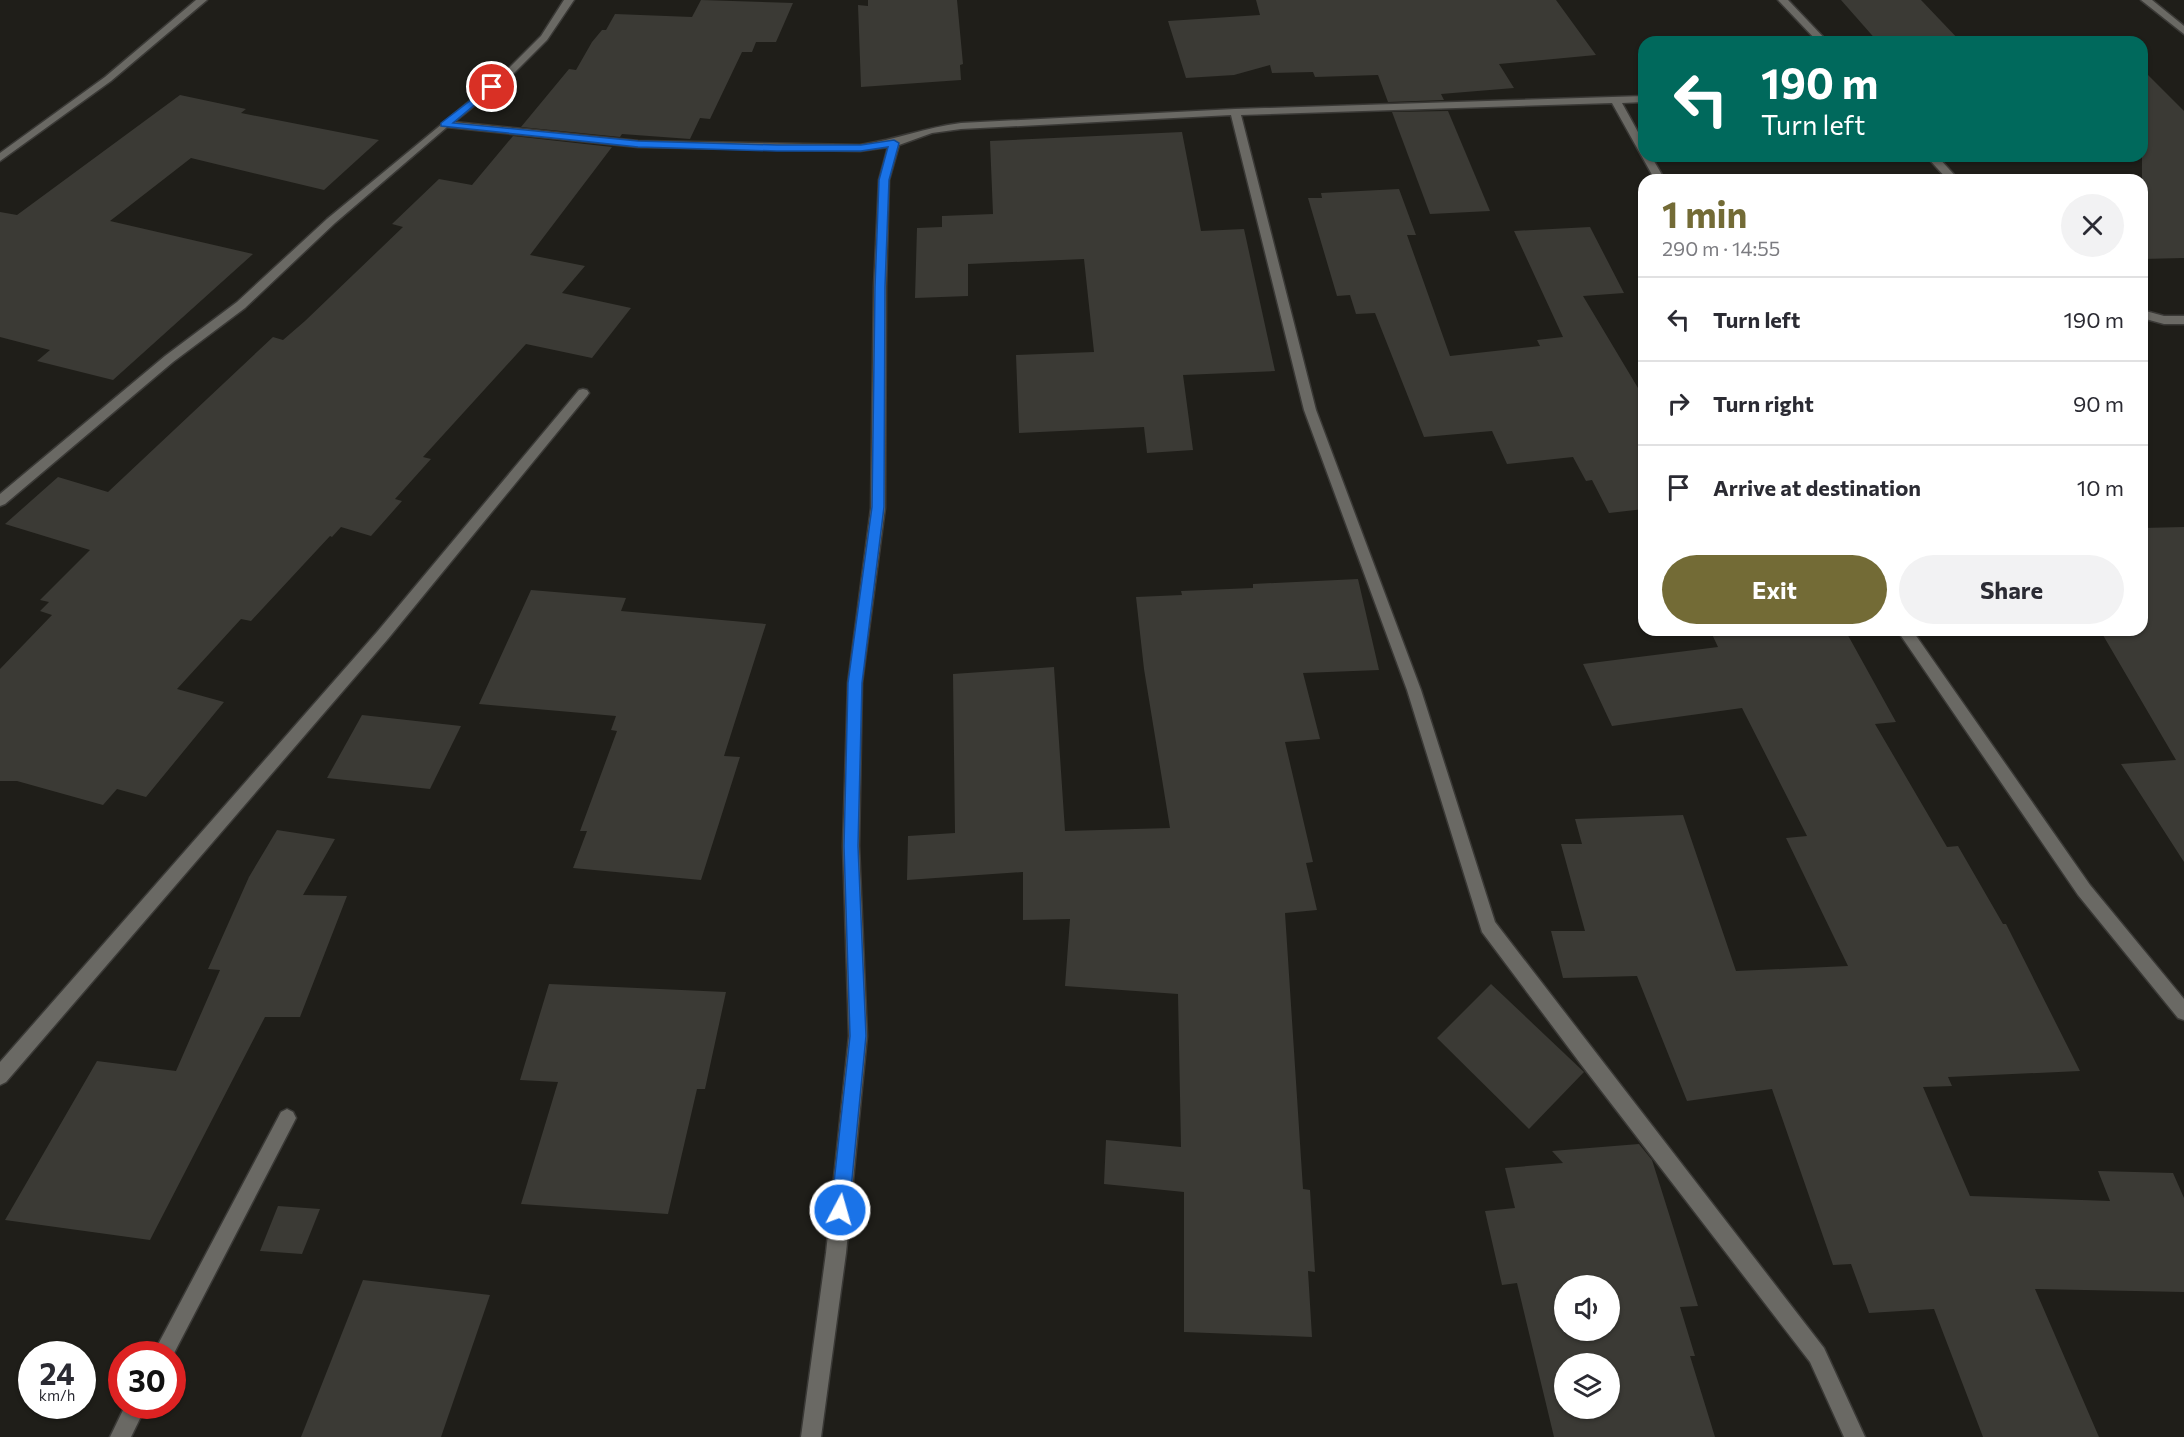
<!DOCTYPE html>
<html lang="en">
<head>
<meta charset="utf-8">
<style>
	body { margin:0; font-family:Commissioner,sans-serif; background:#f2f2f3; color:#2b2b33; height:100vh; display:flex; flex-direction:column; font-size:22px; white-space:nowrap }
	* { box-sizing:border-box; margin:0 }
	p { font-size:20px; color:#7c7c81 }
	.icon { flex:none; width:33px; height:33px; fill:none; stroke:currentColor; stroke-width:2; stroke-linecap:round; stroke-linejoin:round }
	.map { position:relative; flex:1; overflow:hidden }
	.panel { position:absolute; left:1638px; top:174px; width:510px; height:462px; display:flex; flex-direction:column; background:#fff; border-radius:18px; box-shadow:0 2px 4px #0004 }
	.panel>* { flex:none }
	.top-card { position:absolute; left:1638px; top:36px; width:510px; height:126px; border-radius:18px; box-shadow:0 2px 4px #0004; background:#00695c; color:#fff; overflow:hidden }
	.tools { position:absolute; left:1554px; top:1275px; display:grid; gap:12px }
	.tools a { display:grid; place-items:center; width:66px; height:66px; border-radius:50%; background:#fff; box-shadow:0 2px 4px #0004; font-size:30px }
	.speed { position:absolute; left:18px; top:1341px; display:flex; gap:12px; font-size:30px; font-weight:700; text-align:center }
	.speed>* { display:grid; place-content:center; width:78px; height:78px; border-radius:50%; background:#fff; box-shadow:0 2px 4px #0004; line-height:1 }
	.speed small { font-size:15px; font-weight:400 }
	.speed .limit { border:9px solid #d22; background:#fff; color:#111 }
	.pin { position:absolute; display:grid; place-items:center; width:51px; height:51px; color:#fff; margin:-26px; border:3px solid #fff; border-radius:50%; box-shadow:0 2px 6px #0007 }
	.me { position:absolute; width:66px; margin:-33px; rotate:6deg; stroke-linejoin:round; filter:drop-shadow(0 0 4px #0008) }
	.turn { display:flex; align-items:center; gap:21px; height:126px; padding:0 24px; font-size:27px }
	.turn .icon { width:78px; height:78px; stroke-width:2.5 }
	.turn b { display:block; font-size:42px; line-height:51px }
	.round { display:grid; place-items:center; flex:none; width:63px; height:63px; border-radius:32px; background:#f2f2f3 }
	.head { display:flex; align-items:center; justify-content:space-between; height:102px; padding:0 24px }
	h1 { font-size:36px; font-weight:700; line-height:45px; color:#736b36 }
	.primary-button { display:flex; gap:12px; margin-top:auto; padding:12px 24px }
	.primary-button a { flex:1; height:69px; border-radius:36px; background:#736b36; color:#fff; font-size:24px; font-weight:700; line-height:69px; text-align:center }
	.primary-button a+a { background:#f2f2f3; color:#2b2b33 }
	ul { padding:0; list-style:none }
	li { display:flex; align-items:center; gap:18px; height:84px; padding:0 24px; border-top:2px solid #e1e1e2 }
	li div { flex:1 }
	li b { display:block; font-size:22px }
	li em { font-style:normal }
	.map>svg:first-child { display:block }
	.building { fill:#3b3a35; fill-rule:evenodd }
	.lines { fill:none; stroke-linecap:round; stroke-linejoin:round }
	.minor-casing { stroke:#3a3936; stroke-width:3 }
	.minor { fill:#6a6964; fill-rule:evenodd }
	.route { fill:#1a73e8; stroke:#114b97; stroke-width:1.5 }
</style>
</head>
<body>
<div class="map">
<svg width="2184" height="1437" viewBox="0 0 2184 1437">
	<rect width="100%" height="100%" fill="#1f1e19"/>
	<g class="building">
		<path d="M 701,0 L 793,3 L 776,42 L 756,42 L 752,52 L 742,52 L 710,119 L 700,118 L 690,139 L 622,134 L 620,137 L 521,127 L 569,69 L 576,70 L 592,42 L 602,30 L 606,30 L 615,14 L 692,17 Z"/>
		<path d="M 868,0 L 957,0 L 963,64 L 960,65 L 961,80 L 861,87 L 858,5 L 868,6 Z"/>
		<path d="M 1256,0 L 1556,0 L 1596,55 L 1499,64 L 1514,88 L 1441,94 L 1444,100 L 1388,102 L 1378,75 L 1315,77 L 1313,72 L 1272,73 L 1270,65 L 1234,75 L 1186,78 L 1168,21 L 1260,15 Z"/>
		<path d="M 1841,0 L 1921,0 L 1961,42 L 1878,42 Z"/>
		<path d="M 2142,69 L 2184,111 L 2184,258 L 2142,259 Z"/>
		<path d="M 180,95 L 246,109 L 241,113 L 379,140 L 324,190 L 191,158 L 110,221 L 253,254 L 113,380 L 37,361 L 50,350 L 0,337 L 0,212 L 17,215 Z"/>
		<path d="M 1448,111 L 1490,211 L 1430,214 L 1392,112 Z"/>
		<path d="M 1182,132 L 1201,231 L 1244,229 L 1275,371 L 1183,375 L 1193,450 L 1147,453 L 1144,427 L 1019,433 L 1016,355 L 1094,352 L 1084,259 L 968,264 L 968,296 L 915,298 L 917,228 L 942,227 L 942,216 L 993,214 L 990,141 Z"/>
		<path d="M 513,136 L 612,147 L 530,255 L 585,266 L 562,293 L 631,308 L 592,358 L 526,344 L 423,457 L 431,459 L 395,499 L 402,501 L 371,536 L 341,527 L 332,537 L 330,536 L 251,621 L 241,619 L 177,689 L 224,702 L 146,797 L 117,789 L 103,805 L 17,781 L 0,781 L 0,669 L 52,615 L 40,611 L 49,602 L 40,600 L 90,550 L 5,524 L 58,477 L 108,492 L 273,337 L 283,340 L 305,321 L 403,227 L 392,224 L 439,179 L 472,185 Z"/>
		<path d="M 1399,189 L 1416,235 L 1407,235 L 1450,356 L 1540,346 L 1537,340 L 1563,337 L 1514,231 L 1590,227 L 1624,293 L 1583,296 L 1644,398 L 1644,509 L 1609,513 L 1592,480 L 1586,481 L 1573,457 L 1507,464 L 1492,431 L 1424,437 L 1375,313 L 1356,314 L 1350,295 L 1337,296 L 1308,198 L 1322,198 L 1321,193 Z"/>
		<path d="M 2184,527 L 2184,862 L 2121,764 L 2176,760 L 2100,630 L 2142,630 L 2142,528 Z"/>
		<path d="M 1358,579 L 1379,670 L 1303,673 L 1320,739 L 1285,742 L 1313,862 L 1306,863 L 1317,910 L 1285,913 L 1303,1189 L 1310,1190 L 1315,1272 L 1308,1271 L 1312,1337 L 1184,1332 L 1184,1192 L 1104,1184 L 1106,1140 L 1181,1147 L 1178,994 L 1065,986 L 1070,919 L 1023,920 L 1023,872 L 907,880 L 908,836 L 955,833 L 953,674 L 1054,667 L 1065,831 L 1170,828 L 1144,669 L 1136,597 L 1182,595 L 1181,591 L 1253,588 L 1253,584 Z"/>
		<path d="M 531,590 L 626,598 L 621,611 L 766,624 L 724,756 L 740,757 L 701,880 L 573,868 L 587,831 L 580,831 L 617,731 L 611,730 L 616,716 L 479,704 Z"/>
		<path d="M 1710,630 L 1845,630 L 1896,722 L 1875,724 L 1947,847 L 1958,846 L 2003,924 L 2006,924 L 2080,1071 L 1948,1077 L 1952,1086 L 1923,1087 L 1970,1196 L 2110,1201 L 2098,1171 L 2173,1173 L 2184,1198 L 2184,1292 L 2035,1289 L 2099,1437 L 1983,1437 L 1934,1309 L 1869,1313 L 1851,1264 L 1833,1265 L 1772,1089 L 1687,1101 L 1637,976 L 1563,978 L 1551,931 L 1585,931 L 1561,844 L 1582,844 L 1575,819 L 1683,815 L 1736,971 L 1848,966 L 1786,838 L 1807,836 L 1742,708 L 1612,726 L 1583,664 L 1718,647 Z"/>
		<path d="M 362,715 L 461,726 L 430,789 L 327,778 Z"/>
		<path d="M 277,830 L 335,839 L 303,895 L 347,896 L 300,1017 L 265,1017 L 150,1240 L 5,1220 L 97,1061 L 176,1071 L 220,970 L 208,969 L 249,877 Z"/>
		<path d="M 549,984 L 726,992 L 705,1089 L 697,1089 L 668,1214 L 521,1204 L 558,1082 L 520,1080 Z"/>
		<path d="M 1491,984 L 1584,1072 L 1529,1129 L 1437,1038 Z"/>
		<path d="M 1639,1144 L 1652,1160 L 1698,1306 L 1680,1307 L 1695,1356 L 1690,1356 L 1715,1437 L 1554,1437 L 1517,1283 L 1502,1285 L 1485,1211 L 1515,1208 L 1505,1168 L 1563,1163 L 1552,1151 ZM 1564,1286 L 1610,1286 L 1610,1330 L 1564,1330 ZM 1564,1364 L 1610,1364 L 1610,1408 L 1564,1408 Z"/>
		<path d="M 278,1206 L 320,1209 L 302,1254 L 260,1251 Z"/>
		<path d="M 363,1280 L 490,1295 L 441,1437 L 301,1437 Z"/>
	</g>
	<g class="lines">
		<defs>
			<g id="minor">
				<path d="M 196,0 L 207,0 L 111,81 L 0,161 L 0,153 L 105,77 Z"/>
				<path d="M 564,0 L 574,0 L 547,40 L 511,76 L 454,122 L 638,141 L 860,145 C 895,140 926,127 961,123 L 1235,109 L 1644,96 L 1644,102 L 1622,103 L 1644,143 L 1644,156 L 1651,156 L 1665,180 L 1655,180 L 1612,103 L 1241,115 L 1316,410 L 1421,690 L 1495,922 L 1824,1348 L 1865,1437 L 1844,1437 L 1810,1362 L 1580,1063 L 1482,932 L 1407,690 L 1304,410 L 1231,115 L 961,129 L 932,133 L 899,145 L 889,180 L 886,287 L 885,508 L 862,683 L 859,846 L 867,1036 L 846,1253 L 821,1437 L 801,1437 L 826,1253 L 849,1036 L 843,846 L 848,683 L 871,508 L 874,287 L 879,180 L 888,147 L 860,151 L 638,147 L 447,127 L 335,223 L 245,308 L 173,362 L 5,504 L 0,506 L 0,494 L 165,356 L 237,302 L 327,219 L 505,72 L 541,36 Z"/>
				<path d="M 1778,0 L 1788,0 L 1828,42 L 1818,42 Z"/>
				<path d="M 2141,0 L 2152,0 L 2184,26 L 2184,34 Z"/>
				<path d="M 1926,156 L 1937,156 L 1959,180 L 1948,180 Z"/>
				<path d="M 2142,310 L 2164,316 L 2184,316 L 2184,324 L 2164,324 L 2142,318 Z"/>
				<path d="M 583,389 L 587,390 L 589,393 L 587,396 L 387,640 L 6,1082 L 0,1085 L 0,1062 L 377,632 L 579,390 Z"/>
				<path d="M 1897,630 L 1912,630 L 2090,885 L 2184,999 L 2184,1020 L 2178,1018 L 2078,895 Z"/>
				<path d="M 287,1109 L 293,1112 L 296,1118 L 293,1124 L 172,1357 L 172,1354 L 153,1354 L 281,1112 Z"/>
				<path d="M 125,1406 L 146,1406 L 131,1437 L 110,1437 Z"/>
			</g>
		</defs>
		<use href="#minor" class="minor-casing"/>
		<use href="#minor" class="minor"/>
	</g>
	<path class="route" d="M 492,84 L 497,87 L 495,88 L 453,123 L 638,141 L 777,145 L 861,145 L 894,140 L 899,143 L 889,180 L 885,287 L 884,507 L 862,683 L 858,846 L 866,1036 L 849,1210 L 846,1216 L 840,1219 L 834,1216 L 831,1210 L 850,1036 L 844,846 L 848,683 L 872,507 L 875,287 L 879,180 L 888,147 L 861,151 L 777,151 L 638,147 L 441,126 L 441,123 Z"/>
</svg>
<div class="tools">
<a><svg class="icon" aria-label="sound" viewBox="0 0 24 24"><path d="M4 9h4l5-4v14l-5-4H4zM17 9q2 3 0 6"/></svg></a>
<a><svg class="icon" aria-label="layers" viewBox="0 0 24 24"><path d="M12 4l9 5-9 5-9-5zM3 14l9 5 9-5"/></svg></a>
</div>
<div class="speed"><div>24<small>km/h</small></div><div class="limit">30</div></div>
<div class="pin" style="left:492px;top:87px;background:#d93025"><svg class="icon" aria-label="arrive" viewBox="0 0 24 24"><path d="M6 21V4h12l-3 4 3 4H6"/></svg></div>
<svg class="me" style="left:840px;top:1210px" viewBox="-20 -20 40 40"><circle r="17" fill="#1a73e8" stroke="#fff" stroke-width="3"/><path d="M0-11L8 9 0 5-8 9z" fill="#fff"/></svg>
<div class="top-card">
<div class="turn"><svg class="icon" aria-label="left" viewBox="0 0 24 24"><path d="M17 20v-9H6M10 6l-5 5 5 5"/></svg><div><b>190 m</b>Turn left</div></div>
</div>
<section class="panel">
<div class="head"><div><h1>1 min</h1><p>290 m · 14:55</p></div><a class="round"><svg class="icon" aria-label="close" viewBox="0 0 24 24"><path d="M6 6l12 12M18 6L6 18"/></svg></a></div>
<ul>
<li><svg class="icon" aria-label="left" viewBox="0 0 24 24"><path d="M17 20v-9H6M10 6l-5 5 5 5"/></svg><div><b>Turn left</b></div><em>190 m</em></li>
<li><svg class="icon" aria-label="right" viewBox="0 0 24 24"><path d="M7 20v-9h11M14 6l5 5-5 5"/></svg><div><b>Turn right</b></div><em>90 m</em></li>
<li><svg class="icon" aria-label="arrive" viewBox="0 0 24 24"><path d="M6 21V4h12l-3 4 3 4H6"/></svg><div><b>Arrive at destination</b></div><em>10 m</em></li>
</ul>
<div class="primary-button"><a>Exit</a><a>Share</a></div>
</section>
</div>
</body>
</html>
